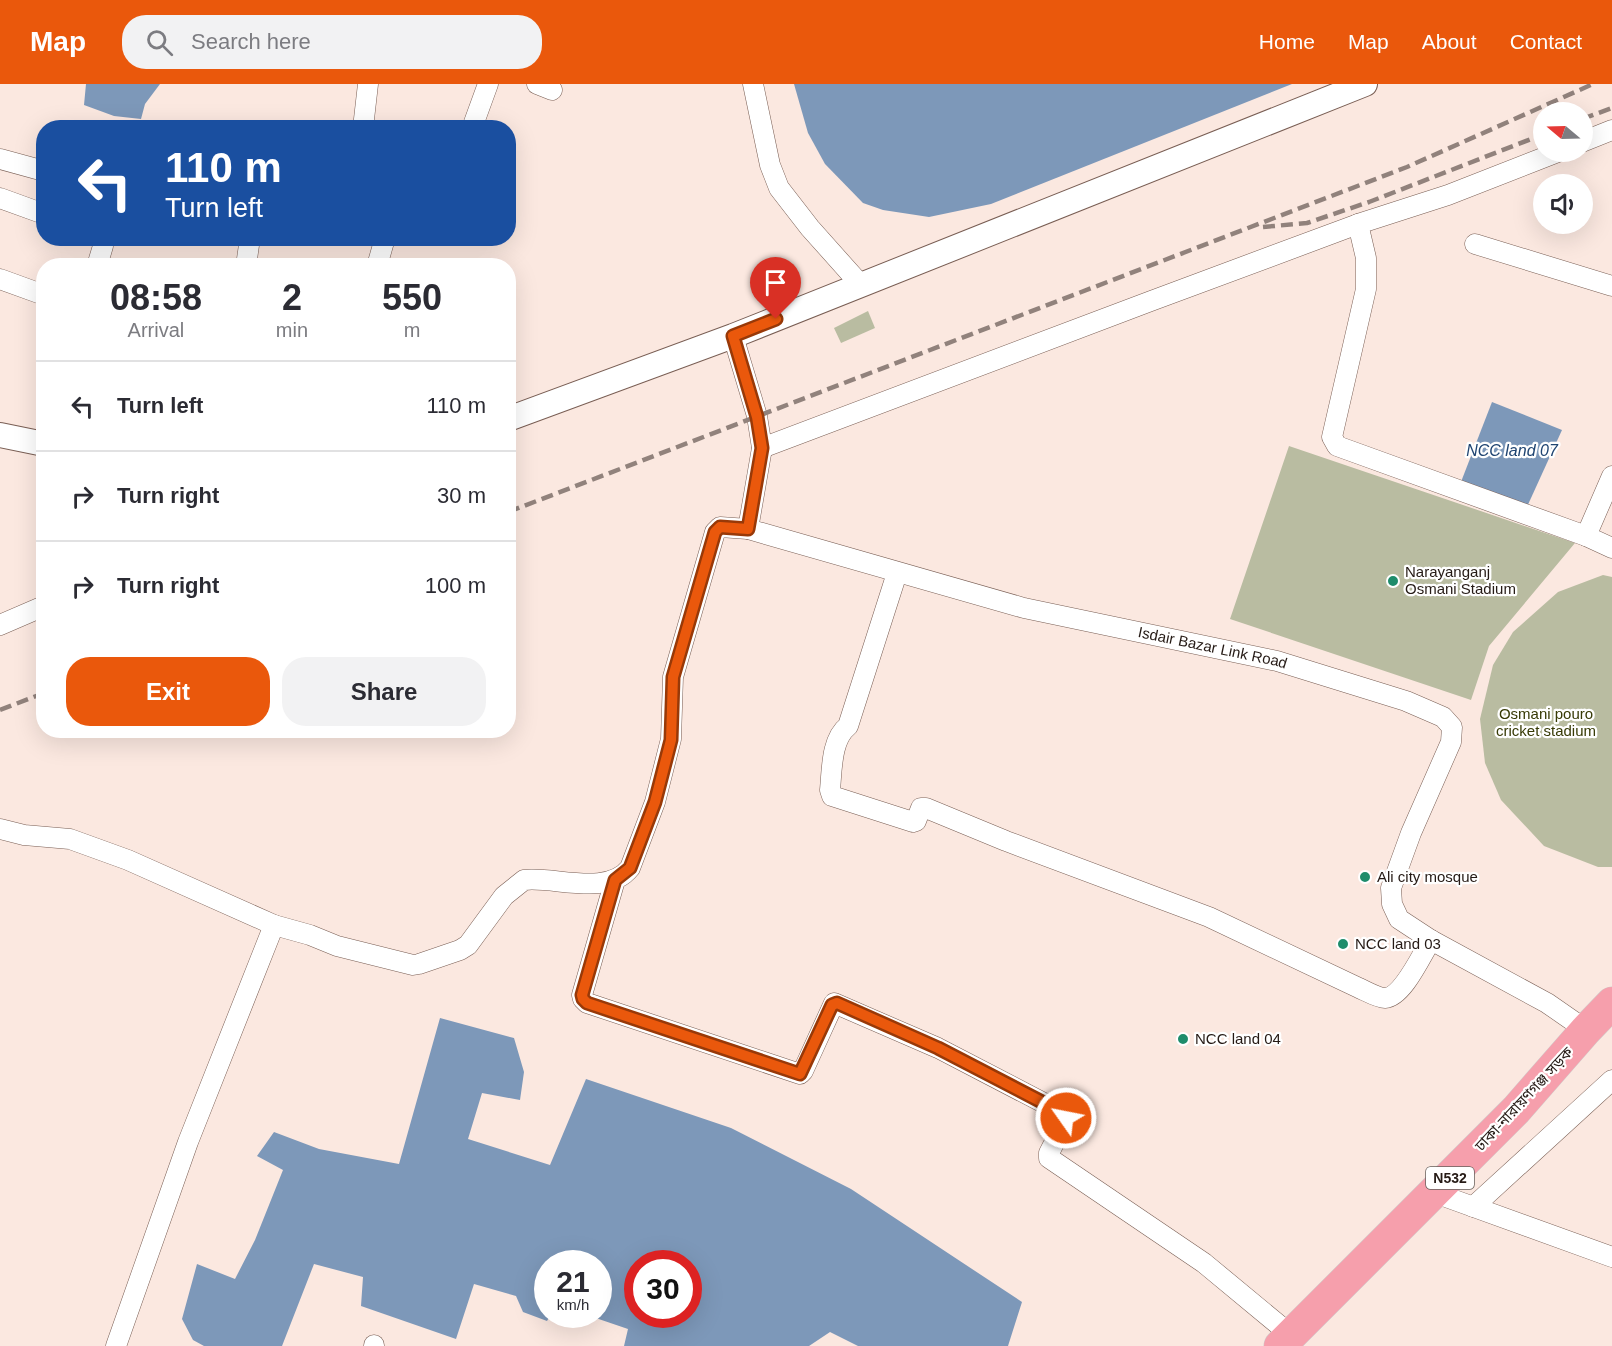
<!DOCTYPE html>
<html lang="en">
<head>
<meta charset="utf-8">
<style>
	body { margin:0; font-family:Arial,"Noto Sans Bengali",sans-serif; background:#f2f2f3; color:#2b2b33; height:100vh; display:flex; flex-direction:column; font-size:22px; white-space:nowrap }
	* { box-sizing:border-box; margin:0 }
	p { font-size:20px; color:#7c7c81 }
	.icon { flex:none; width:33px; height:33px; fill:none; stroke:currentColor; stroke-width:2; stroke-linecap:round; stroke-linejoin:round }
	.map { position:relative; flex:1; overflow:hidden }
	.sheet { position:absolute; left:36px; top:174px; width:480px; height:480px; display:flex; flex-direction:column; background:#fff; border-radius:24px; box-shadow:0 6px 24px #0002 }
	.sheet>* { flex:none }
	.hud { position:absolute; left:36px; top:36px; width:480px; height:126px; border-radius:24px; box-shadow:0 6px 24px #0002; background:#1a4fa0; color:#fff; overflow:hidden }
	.needle { width:39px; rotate:289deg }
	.controls { position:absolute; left:1533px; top:18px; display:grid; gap:12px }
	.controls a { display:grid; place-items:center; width:60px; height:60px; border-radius:50%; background:#fff; box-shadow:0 6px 24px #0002; font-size:30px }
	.speed { position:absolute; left:534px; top:1166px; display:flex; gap:12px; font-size:30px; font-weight:700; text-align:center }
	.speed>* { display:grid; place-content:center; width:78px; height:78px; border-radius:50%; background:#fff; box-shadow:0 6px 24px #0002; line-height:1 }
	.speed small { font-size:15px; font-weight:400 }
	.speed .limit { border:9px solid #d22; background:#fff; color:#111 }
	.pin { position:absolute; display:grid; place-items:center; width:51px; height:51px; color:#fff; margin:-62px -26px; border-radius:50% 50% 50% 0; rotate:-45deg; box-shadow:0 0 6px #0007 }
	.pin .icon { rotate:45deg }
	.me { position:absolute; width:66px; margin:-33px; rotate:303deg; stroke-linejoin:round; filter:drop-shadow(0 0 4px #0008) }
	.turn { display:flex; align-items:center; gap:21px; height:126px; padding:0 30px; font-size:27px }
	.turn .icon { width:78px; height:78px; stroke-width:2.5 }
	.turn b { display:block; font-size:42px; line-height:51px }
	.eta { display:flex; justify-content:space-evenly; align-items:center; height:102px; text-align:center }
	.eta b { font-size:36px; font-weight:700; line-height:42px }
	.cta { display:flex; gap:12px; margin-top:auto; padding:12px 30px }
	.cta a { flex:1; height:69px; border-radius:24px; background:#ea580c; color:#fff; font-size:24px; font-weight:700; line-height:69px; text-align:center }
	.cta a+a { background:#f2f2f3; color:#2b2b33 }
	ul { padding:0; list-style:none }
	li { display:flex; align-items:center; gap:18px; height:90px; padding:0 30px; border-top:2px solid #e1e1e2 }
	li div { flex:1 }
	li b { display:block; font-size:22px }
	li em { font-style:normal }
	header { display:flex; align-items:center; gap:36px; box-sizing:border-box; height:84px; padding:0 30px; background:#ea580c; color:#fff }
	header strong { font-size:28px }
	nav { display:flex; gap:33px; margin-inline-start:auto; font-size:21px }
	.search { width:420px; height:54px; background:#f2f2f3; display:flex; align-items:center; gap:15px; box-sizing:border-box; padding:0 21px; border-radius:24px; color:#7c7c81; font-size:22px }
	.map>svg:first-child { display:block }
	.green { fill:#b9bca1 }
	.water { fill:#7d98b9; fill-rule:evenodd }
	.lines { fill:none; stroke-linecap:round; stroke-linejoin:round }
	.minor-casing { stroke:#795e54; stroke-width:21 }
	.tertiary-casing { stroke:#795e54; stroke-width:26 }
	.trunk-casing { stroke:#cfcdcc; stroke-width:33 }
	.minor { stroke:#fff; stroke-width:20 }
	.tertiary { stroke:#fff; stroke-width:24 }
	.trunk { stroke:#f69fac; stroke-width:32 }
	.rail { stroke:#91827c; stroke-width:4.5; stroke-dasharray:12 6; stroke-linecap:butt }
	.route-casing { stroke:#983908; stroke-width:15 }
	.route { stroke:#ea580c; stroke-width:10 }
	.poi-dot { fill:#1e8c6b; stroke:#fff; stroke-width:2 }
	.labels { text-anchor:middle; stroke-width:4.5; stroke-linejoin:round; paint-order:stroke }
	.shield { fill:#fff; stroke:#665f5b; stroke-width:1.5 }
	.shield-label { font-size:14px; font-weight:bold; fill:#251a15 }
	.poi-label { font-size:15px; fill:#251a15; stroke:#fff; text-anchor:start }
	.street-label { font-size:15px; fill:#251a15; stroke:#fff }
	.park-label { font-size:15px; fill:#373a05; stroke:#fff }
	.water-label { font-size:16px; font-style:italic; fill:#204572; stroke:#fff }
</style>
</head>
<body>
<header>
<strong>Map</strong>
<div class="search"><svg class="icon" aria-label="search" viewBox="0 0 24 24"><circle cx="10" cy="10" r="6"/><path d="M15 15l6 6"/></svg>Search here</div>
<nav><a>Home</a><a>Map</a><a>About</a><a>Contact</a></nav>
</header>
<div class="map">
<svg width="1612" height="1262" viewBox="0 0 1612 1262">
	<rect width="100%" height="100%" fill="#fbe8e0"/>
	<g class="green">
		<path d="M 868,227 L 875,244 L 841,259 L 834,244 Z"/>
		<path d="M 1289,362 L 1575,459 L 1489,562 L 1471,616 L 1230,535 Z"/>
		<path d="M 1603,491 L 1612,493 L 1612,783 L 1598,783 L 1544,762 L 1501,716 L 1485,679 L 1480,635 L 1493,581 L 1513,548 L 1558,508 Z"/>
	</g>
	<g class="water">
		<path d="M 86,0 L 160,0 L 145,20 L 141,35 L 114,32 L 84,21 Z"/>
		<path d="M 794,0 L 1292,0 L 991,120 L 929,133 L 883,126 L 863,119 L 825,80 L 808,49 Z"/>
		<path d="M 1492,318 L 1562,346 L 1526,425 L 1459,403 Z"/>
		<path d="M 440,934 L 514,954 L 524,988 L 520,1016 L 482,1009 L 468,1055 L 550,1081 L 586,995 L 731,1044 L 851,1105 L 1022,1218 L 1008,1262 L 858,1262 L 830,1248 L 809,1262 L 624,1262 L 628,1245 L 584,1230 L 598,1230 L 598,1179 L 548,1179 L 548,1230 L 551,1230 L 547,1237 L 523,1228 L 516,1212 L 474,1200 L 456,1255 L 361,1222 L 363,1193 L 314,1180 L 282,1262 L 204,1262 L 193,1256 L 182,1235 L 197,1180 L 235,1195 L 255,1156 L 283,1086 L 257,1072 L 274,1048 L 319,1065 L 399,1080 ZM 638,1179 L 688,1179 L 688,1230 L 638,1230 Z"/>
	</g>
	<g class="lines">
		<defs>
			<g id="minor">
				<path d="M 537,0 L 552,6"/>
				<path d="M 753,0 L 770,81 L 779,104 L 810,144 L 860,200"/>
				<path d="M 363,44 L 368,0"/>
				<path d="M 472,44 L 488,0"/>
				<path d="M 1582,58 L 1612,46"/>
				<path d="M 0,75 L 44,87"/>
				<path d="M 0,114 L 44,130"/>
				<path d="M 1358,140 L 1366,174 L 1366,205 L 1332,353 L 1337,362 L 1586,452"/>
				<path d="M 1475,160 L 1612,202"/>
				<path d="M 97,182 L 103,162 L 102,154"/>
				<path d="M 246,182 L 250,154"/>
				<path d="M 377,182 L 385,154"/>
				<path d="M 0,195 L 44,211"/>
				<path id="s1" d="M 733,252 L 757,332 L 762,364 L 748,445 L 1024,524 L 1277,577 L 1406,617 L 1443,633 L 1452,643 L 1451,658 L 1411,749 L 1391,804 L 1392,820 L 1399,835 L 1431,856 L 1547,919 L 1586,946"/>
				<path d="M 762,364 L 1151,217 L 1358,140 L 1448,111 L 1558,68"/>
				<path d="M 1612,392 L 1586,452 L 1612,464"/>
				<path d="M 897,489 L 848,642 C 831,655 832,686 830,706 L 832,712 L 913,738 L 916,737 L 921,724 L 926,724 L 1006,757 L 1209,833 L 1359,904 C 1366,907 1378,914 1385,914 C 1403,913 1422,870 1431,856"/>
				<path d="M 0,541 L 44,522"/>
				<path d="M 0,745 L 24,751 L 70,755 L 128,776 L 274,841"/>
				<path d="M 615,796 L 582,911 L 583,915 L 587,919 L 800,990 L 803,987 L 834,919 L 938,964 L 1065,1030 L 1065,1038 L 1049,1069 L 1049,1074 L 1204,1179 L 1291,1251"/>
				<path d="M 1435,1109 L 1612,1173"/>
				<path d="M 1473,1123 L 1612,996"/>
				<path d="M 116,1262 L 188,1058 L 274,841 L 310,851 L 337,862 L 413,881 L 419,880 L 460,866 L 468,861 L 504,812 L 524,796 C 554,792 607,813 630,784 L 655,718 L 671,655 L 673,593 L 715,448 L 720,443 L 748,445"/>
				<path d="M 374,1262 L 374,1261"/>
			</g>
			<g id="tertiary">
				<path d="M 508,335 L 733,252 L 1365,0"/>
				<path d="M 0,351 L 44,360"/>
			</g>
			<path id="trunk" d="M 1280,1262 L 1516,1026 L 1586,946 L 1612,919"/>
		</defs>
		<use href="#minor" class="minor-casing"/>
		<use href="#tertiary" class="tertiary-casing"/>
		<use href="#trunk" class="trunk-casing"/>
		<use href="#minor" class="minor"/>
		<use href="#tertiary" class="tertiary"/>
		<use href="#trunk" class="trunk"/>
		<g class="rail">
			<path d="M 1582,35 L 1612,24"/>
			<path d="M 1263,143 L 1307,139 L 1369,118 L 1544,50"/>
			<path d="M 508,428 L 1407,83 L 1593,0"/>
			<path d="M 0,626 L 44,609"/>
		</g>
	</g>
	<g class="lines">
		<defs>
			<path id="route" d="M 776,235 L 733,252 L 757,333 L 762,364 L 748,445 L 720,443 L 715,448 L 673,593 L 671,656 L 655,718 L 630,784 L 615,796 L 582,911 L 583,915 L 587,919 L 800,990 L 832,921 L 837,919 L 938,964 L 1065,1030 L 1066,1034"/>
		</defs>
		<use href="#route" class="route-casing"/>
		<use href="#route" class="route"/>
	</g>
	<g class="poi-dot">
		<circle cx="1393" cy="497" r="6"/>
		<circle cx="1365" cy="793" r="6"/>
		<circle cx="1343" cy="860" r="6"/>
		<circle cx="1183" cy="955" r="6"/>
	</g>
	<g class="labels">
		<rect class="shield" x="1426" y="1083" width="48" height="22" rx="4.5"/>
		<g class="shield-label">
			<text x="1450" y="1099">N532</text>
		</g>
		<g class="poi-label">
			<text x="1405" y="493">Narayanganj<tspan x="1405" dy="17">Osmani Stadium</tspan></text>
			<text x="1377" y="798">Ali city mosque</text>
			<text x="1355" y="865">NCC land 03</text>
			<text x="1195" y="960">NCC land 04</text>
		</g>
		<g class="street-label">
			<text dy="5" stroke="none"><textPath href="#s1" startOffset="678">Isdair Bazar Link Road</textPath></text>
			<text transform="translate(1524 1015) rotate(-47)" y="5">ঢাকা-নারায়ণগঞ্জ সড়ক</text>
		</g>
		<g class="park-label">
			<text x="1546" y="635">Osmani pouro<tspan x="1546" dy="17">cricket stadium</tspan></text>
		</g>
		<g class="water-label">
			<text x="1512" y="372">NCC land 07</text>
		</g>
	</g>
</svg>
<div class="controls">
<a><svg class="needle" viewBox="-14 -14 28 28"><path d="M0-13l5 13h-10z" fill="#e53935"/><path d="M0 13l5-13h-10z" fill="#7c7c81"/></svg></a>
<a><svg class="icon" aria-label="sound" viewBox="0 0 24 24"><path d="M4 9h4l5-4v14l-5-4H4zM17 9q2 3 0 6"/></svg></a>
</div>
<div class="speed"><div>21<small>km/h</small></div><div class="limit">30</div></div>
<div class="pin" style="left:776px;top:235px;background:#d93025"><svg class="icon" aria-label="arrive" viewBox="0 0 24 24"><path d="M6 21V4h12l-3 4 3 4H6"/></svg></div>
<svg class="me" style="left:1066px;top:1034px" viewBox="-20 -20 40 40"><circle r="17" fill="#ea580c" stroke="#fff" stroke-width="3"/><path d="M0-11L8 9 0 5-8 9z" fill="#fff"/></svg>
<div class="hud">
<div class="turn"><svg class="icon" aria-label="left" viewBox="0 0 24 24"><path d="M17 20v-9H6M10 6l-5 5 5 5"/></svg><div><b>110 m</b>Turn left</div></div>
</div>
<section class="sheet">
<div class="eta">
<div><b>08:58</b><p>Arrival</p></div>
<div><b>2</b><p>min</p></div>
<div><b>550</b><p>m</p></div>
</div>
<ul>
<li><svg class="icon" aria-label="left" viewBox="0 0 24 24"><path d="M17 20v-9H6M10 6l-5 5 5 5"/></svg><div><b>Turn left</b></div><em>110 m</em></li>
<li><svg class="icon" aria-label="right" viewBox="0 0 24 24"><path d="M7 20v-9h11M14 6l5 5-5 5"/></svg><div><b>Turn right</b></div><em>30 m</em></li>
<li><svg class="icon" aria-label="right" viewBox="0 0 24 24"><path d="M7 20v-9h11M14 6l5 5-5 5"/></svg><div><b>Turn right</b></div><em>100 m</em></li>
</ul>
<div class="cta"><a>Exit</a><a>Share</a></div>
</section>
</div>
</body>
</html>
